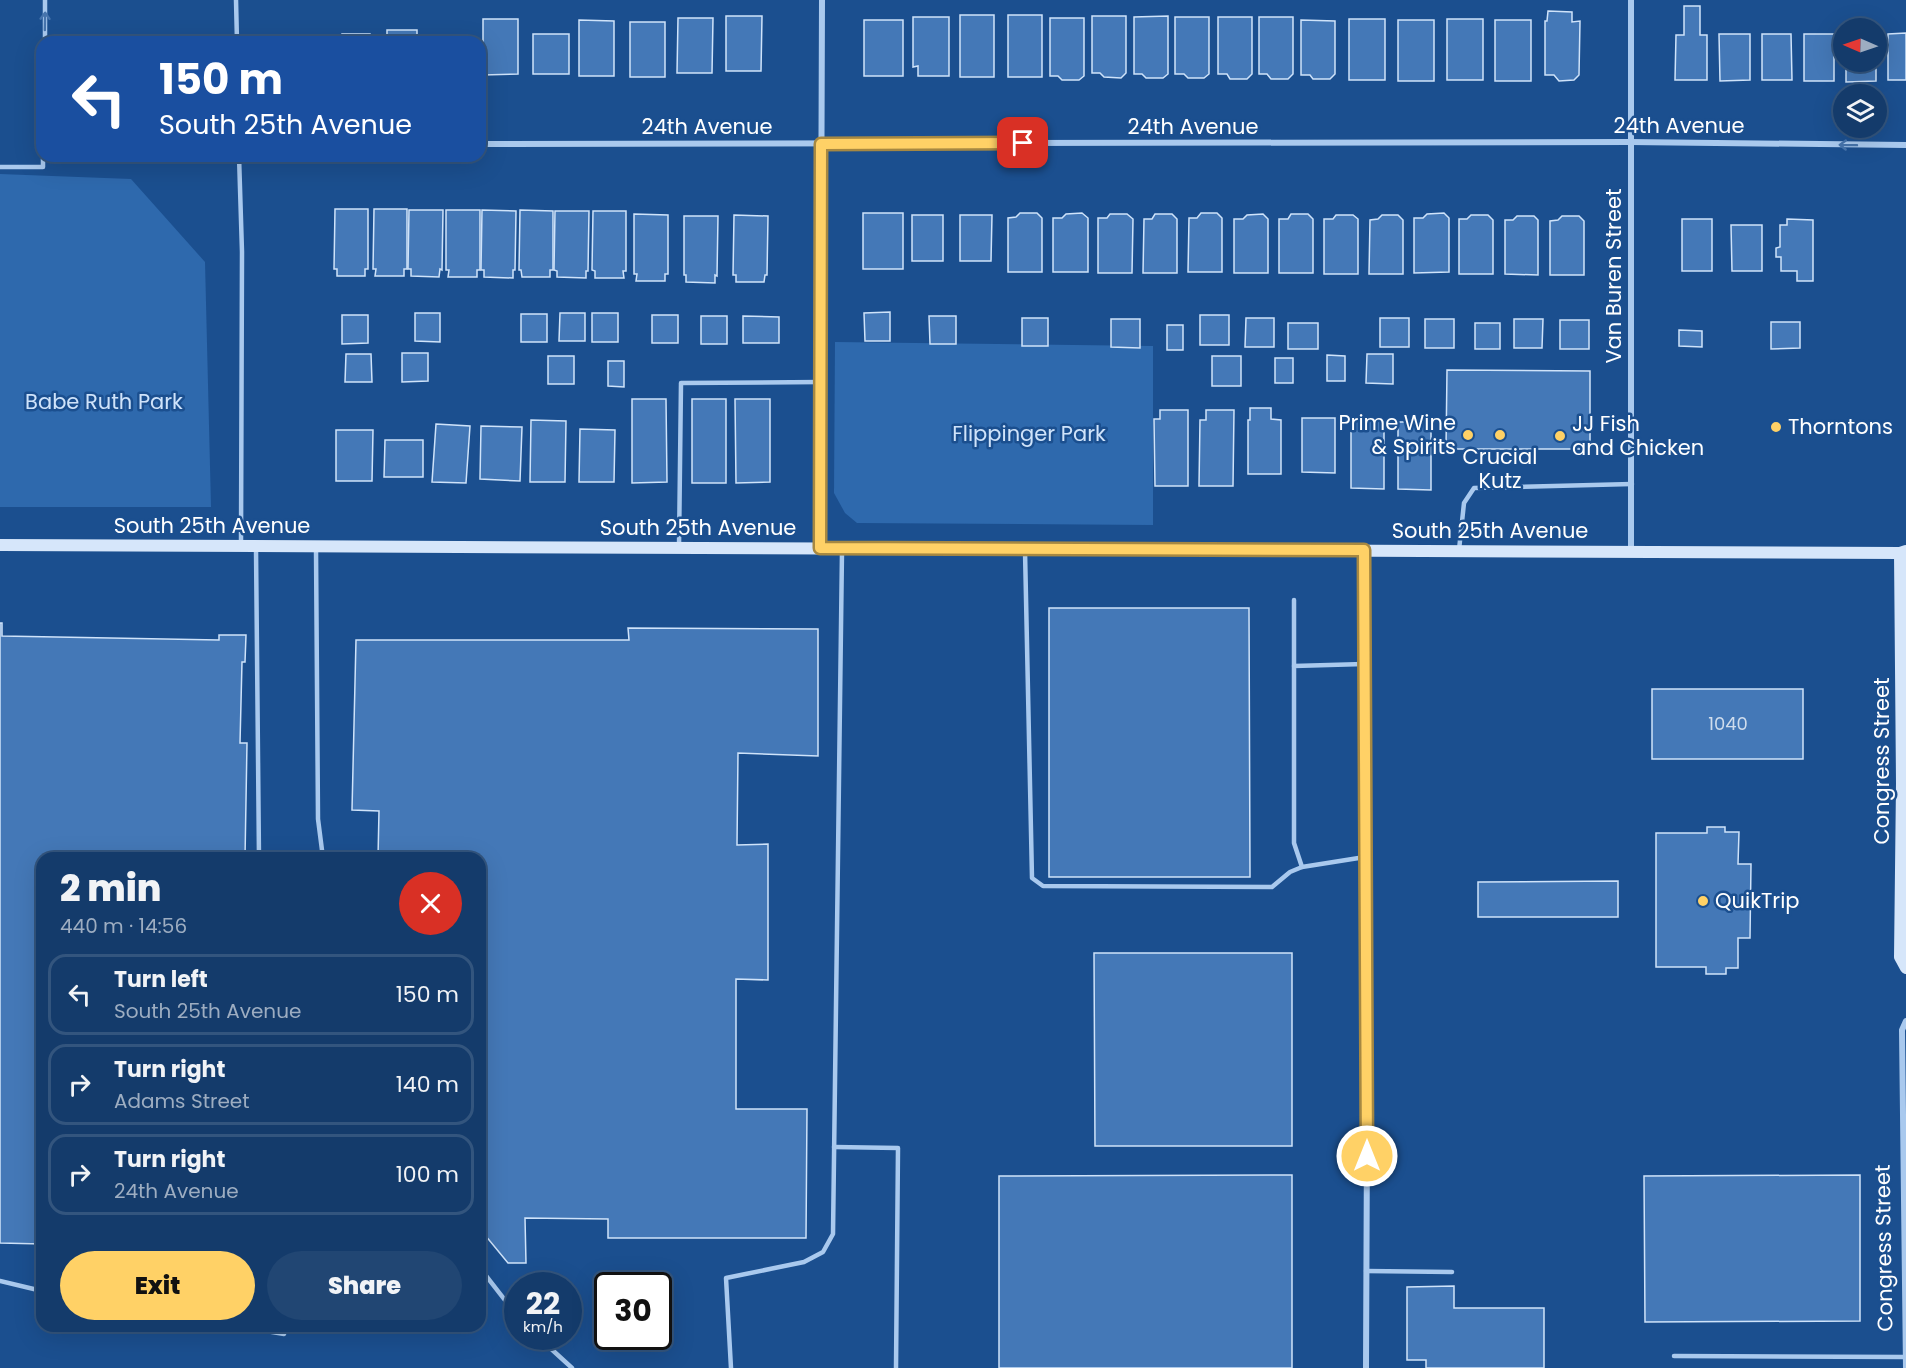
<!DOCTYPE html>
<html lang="en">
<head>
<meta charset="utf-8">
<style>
	body { margin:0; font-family:Poppins,sans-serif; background:#214673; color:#f1f3f6; height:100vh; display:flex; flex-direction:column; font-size:22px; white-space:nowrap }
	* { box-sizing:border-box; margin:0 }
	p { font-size:20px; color:#9dadc1 }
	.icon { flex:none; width:33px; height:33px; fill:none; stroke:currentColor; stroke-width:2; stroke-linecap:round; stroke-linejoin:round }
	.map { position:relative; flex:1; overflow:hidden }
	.details { position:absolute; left:36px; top:852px; width:450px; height:480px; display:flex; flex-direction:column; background:#143b6b; border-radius:18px; box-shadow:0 6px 24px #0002,0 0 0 2px #33557e }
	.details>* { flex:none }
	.banner { position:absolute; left:36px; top:36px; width:450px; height:126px; border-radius:18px; box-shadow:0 6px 24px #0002,0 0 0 2px #33557e; background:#1a4fa0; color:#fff; overflow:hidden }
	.needle { width:39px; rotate:272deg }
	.tools { position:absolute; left:1833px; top:18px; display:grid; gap:12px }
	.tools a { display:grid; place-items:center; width:54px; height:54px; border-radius:50%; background:#143b6b; box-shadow:0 6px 24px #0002,0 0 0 2px #33557e; font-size:30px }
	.speed { position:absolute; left:504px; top:1272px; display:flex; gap:12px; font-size:30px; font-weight:700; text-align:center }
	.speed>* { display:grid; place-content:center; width:78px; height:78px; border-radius:50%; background:#143b6b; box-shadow:0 6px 24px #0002,0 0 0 2px #33557e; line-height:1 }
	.speed small { font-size:15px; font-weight:400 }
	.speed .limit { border:3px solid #111; border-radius:9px; background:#fff; color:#111 }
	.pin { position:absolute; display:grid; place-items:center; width:51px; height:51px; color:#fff; margin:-26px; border-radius:12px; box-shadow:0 3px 9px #0006 }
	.me { position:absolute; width:66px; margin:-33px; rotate:0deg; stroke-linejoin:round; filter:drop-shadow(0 0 4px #0008) }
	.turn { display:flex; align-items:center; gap:21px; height:126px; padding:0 24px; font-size:27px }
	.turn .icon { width:78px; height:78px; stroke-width:2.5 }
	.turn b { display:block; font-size:42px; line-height:51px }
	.round { display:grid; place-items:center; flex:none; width:63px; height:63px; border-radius:32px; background:#214673 }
	.summary { display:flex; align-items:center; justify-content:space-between; height:102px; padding:0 24px }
	h1 { font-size:36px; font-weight:800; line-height:45px }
	.primary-button { display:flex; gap:12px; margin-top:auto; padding:12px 24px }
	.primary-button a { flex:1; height:69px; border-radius:36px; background:#ffd166; color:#111; font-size:24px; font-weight:800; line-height:69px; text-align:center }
	.primary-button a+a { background:#214673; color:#f1f3f6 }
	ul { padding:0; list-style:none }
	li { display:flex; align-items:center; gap:18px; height:81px; margin:0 12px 9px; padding:0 12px; border:3px solid #33557e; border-radius:18px }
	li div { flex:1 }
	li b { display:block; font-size:22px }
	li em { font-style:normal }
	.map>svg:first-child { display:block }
	.green { fill:#2e69ad }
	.building { fill:#4478b7; stroke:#cfe3fa; stroke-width:1.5 }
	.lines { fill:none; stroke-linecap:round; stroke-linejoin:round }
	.lane { stroke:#a9c9ee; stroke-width:4.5 }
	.street { stroke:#a9c9ee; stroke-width:6 }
	.secondary { stroke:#d6e6fa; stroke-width:12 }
	.oneway { stroke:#4674ac }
	.route-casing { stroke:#a68842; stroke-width:15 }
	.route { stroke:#ffd166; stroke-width:10 }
	.poi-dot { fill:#ffd166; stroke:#1b4f8f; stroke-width:2 }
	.labels { text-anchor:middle; stroke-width:5; stroke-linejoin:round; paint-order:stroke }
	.number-label { font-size:18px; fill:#d0dded }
	.street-label { font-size:21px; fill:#fff; stroke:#1b4f8f }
	.park-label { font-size:21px; fill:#cfe3fa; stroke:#1b4f8f }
	.poi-label { font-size:21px; fill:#fff; stroke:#1b4f8f; text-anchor:start }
</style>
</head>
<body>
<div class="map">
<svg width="1906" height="1368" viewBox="0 0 1906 1368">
	<rect width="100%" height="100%" fill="#1b4f8f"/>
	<g class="green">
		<path d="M 0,174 L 131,179 L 205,262 L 211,507 L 0,507 Z"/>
		<path d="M 835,342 L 1153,346 L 1153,525 L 857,523 L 845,513 L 834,493 Z"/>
	</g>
	<g class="building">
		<path d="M 1684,6 L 1700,6 L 1700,35 L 1707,35 L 1707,80 L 1675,80 L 1676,35 L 1684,35 Z"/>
		<path d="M 1548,11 L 1572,12 L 1572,22 L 1580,21 L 1579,75 L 1574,80 L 1559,81 L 1554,75 L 1545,75 L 1545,21 L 1547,21 Z"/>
		<rect x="960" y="15" width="34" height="62"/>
		<rect x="1008" y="15" width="34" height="62"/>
		<path d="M 726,16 L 762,16 L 761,71 L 726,71 Z"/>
		<path d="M 1092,16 L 1126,16 L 1126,73 L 1121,78 L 1104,77 L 1100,73 L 1092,73 Z"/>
		<path d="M 1168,16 L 1168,74 L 1163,78 L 1146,78 L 1142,74 L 1134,74 L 1134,17 Z"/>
		<path d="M 913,17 L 949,17 L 949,76 L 918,76 L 918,66 L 913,67 Z"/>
		<path d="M 1175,17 L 1209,17 L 1209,74 L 1204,78 L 1188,78 L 1184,74 L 1175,74 Z"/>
		<path d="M 1218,17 L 1252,17 L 1252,74 L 1247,79 L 1230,79 L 1227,74 L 1218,74 Z"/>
		<path d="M 1259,17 L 1293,17 L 1293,74 L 1288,79 L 1271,79 L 1267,74 L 1259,74 Z"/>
		<path d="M 678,18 L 713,18 L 712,73 L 677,73 Z"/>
		<path d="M 1050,18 L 1084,18 L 1084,76 L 1079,80 L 1062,80 L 1058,76 L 1050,76 Z"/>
		<path d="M 483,19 L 518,19 L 518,74 L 483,75 Z"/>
		<rect x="1349" y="19" width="36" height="61"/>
		<rect x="1447" y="19" width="36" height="61"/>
		<path d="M 579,20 L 614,21 L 614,76 L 579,76 Z"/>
		<rect x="864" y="20" width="39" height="56"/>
		<path d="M 1301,20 L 1335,21 L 1335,74 L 1330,79 L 1313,79 L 1310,75 L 1301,75 Z"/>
		<rect x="1398" y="20" width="36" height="61"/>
		<rect x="1495" y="20" width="36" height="61"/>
		<rect x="630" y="22" width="35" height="55"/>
		<rect x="387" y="30" width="30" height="12"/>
		<path d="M 1906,33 L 1906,80 L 1888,80 L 1888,34 Z"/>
		<rect x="342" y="34" width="28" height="8"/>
		<rect x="533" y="34" width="36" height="40"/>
		<path d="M 1719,34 L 1750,34 L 1750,80 L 1720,81 Z"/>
		<path d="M 1762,34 L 1791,34 L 1792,80 L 1762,80 Z"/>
		<rect x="1804" y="34" width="30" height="47"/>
		<path d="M 1846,62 L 1876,62 L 1876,81 L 1846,82 Z"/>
		<path d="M 335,209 L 368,209 L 368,269 L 365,269 L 365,276 L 337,276 L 337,269 L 334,269 Z"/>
		<path d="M 374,209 L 407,209 L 407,269 L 404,269 L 404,276 L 375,276 L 376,269 L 373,269 Z"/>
		<path d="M 409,210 L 443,210 L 442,270 L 440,269 L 439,277 L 411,276 L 411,269 L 408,269 Z"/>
		<path d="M 446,210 L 480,210 L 480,270 L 477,270 L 477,277 L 448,277 L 449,270 L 446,270 Z"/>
		<path d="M 482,210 L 516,211 L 515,270 L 513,270 L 513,278 L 484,277 L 484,270 L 481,270 Z"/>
		<path d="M 520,210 L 553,211 L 553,270 L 550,270 L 550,277 L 522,277 L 521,270 L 519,270 Z"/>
		<path d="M 555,211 L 589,211 L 588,271 L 586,271 L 586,278 L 557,277 L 557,271 L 554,270 Z"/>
		<path d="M 593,211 L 626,211 L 626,271 L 623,271 L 624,278 L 595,278 L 595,271 L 592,270 Z"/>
		<rect x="863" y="213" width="40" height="56"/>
		<path d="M 1020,213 L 1037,213 L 1042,218 L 1042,272 L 1008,272 L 1008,218 L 1016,217 Z"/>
		<path d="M 1082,213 L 1088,218 L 1088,272 L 1053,272 L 1053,218 L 1062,218 L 1066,214 Z"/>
		<path d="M 1201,213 L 1217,213 L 1222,218 L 1222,272 L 1188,272 L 1189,218 L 1197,218 Z"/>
		<path d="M 1444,213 L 1449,218 L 1449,272 L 1414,273 L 1414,218 L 1423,218 L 1427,214 Z"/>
		<path d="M 634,214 L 668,215 L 668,274 L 665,274 L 665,281 L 636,281 L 637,274 L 634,274 Z"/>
		<path d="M 1110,214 L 1127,214 L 1133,219 L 1132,273 L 1098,273 L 1098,218 L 1107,218 Z"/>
		<path d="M 1155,214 L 1172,214 L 1177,219 L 1177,273 L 1143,273 L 1144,219 L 1152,219 Z"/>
		<path d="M 1263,214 L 1268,219 L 1268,273 L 1234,273 L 1234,219 L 1243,219 L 1247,215 Z"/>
		<path d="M 1291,214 L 1308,214 L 1313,219 L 1313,273 L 1279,273 L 1279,219 L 1288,219 Z"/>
		<path d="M 734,215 L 768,216 L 767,275 L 765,275 L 764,282 L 736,282 L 736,275 L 733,275 Z"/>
		<rect x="912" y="215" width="31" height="46"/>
		<path d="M 960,215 L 992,215 L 991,261 L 960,261 Z"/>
		<path d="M 1336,215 L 1353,215 L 1358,219 L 1358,274 L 1324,274 L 1324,219 L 1333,219 Z"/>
		<path d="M 1382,215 L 1398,215 L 1403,220 L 1403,274 L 1369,274 L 1370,220 L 1378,219 Z"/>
		<path d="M 1471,215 L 1488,215 L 1493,220 L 1493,274 L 1459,274 L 1459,219 L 1467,219 Z"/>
		<path d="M 684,216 L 718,216 L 717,276 L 715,275 L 715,283 L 686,282 L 686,275 L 684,275 Z"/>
		<path d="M 1517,216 L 1534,216 L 1538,220 L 1538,275 L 1505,274 L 1505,220 L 1513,220 Z"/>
		<path d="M 1562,216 L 1579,216 L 1584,221 L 1584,275 L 1550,275 L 1550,221 L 1558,220 Z"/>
		<rect x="1682" y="219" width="30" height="52"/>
		<path d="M 1787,219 L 1813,220 L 1813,281 L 1797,281 L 1797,271 L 1781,271 L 1781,257 L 1776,257 L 1776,248 L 1780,247 L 1780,225 L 1787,225 Z"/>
		<path d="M 1731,225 L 1762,225 L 1762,271 L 1732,271 Z"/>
		<path d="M 890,312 L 890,341 L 865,341 L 864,313 Z"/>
		<path d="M 415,313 L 440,313 L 440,342 L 415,341 Z"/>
		<path d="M 560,313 L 585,313 L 585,341 L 559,341 Z"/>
		<rect x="592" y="313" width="26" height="29"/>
		<rect x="521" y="314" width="26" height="28"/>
		<path d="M 342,315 L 368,315 L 368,343 L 342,344 Z"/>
		<rect x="652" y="315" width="26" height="28"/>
		<rect x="1200" y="315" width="29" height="30"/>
		<rect x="701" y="316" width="26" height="28"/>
		<path d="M 743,316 L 779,317 L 779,343 L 743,343 Z"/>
		<path d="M 929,316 L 956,316 L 956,344 L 930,344 Z"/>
		<rect x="1022" y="318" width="26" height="28"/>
		<path d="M 1246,318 L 1274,318 L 1274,347 L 1245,347 Z"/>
		<rect x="1380" y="318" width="29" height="29"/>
		<path d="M 1111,319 L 1140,319 L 1140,348 L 1111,347 Z"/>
		<rect x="1425" y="319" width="29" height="29"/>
		<path d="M 1514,319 L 1543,319 L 1542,348 L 1514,348 Z"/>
		<rect x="1560" y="320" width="29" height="29"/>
		<path d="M 1771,322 L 1800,322 L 1800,348 L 1771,349 Z"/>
		<rect x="1288" y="323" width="30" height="26"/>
		<rect x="1475" y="323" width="25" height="26"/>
		<rect x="1167" y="325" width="16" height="25"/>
		<path d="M 1679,330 L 1702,331 L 1702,347 L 1679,346 Z"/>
		<path d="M 402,353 L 428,353 L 428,381 L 402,382 Z"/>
		<path d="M 346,354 L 371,354 L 372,382 L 345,382 Z"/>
		<path d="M 1367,354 L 1393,354 L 1393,384 L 1366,383 Z"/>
		<path d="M 1327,355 L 1345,356 L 1345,381 L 1327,381 Z"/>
		<rect x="548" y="356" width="26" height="28"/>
		<rect x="1212" y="356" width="29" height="30"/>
		<rect x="1275" y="358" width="18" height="25"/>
		<path d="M 608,361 L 624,361 L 624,387 L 608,386 Z"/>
		<path d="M 1447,370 L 1590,371 L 1590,449 L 1446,449 Z"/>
		<path d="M 632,399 L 666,399 L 667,482 L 632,483 Z"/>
		<rect x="692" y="399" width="34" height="84"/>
		<path d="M 735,399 L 770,399 L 770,482 L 736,483 Z"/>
		<path d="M 1250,408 L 1271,408 L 1271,419 L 1281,420 L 1281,474 L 1248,474 L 1248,420 L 1250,420 Z"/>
		<path d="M 1160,410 L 1188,410 L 1188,486 L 1155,486 L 1154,419 L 1160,419 Z"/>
		<path d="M 1206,410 L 1234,410 L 1233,486 L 1199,486 L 1200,420 L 1206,420 Z"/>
		<path d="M 1302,418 L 1335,418 L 1335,473 L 1302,472 Z"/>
		<path d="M 531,420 L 566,421 L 565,482 L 530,482 Z"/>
		<path d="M 1351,421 L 1384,421 L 1384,489 L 1351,488 Z"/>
		<path d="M 1398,422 L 1431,422 L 1431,490 L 1398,489 Z"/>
		<path d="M 436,424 L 470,426 L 466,483 L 432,482 Z"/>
		<path d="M 481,426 L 522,427 L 520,481 L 480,479 Z"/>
		<path d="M 580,429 L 615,430 L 614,482 L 579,482 Z"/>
		<path d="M 336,430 L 373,430 L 372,481 L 336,481 Z"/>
		<path d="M 385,440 L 423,440 L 423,477 L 384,477 Z"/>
		<path d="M 1049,608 L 1249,608 L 1250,877 L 1049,877 Z"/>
		<path d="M 0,623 L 2,623 L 2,636 L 219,640 L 219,635 L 246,635 L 245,662 L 242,662 L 240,743 L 247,743 L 245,858 L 42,858 L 42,1244 L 0,1243 Z"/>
		<path d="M 628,628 L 818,629 L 818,756 L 738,753 L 737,845 L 768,844 L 768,980 L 736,979 L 736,1109 L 807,1109 L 806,1238 L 608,1238 L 608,1219 L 525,1218 L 526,1263 L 508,1263 L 480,1229 L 480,858 L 378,858 L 379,811 L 352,810 L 356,640 L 629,640 Z"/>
		<rect x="1652" y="689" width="151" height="70"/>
		<path d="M 1707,827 L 1725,827 L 1725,832 L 1739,832 L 1738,864 L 1751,864 L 1750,938 L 1738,938 L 1738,968 L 1726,968 L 1726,974 L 1706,974 L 1706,967 L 1656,967 L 1656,833 L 1707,833 Z"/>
		<path d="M 1618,881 L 1618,917 L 1478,917 L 1478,882 Z"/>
		<path d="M 1094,953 L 1292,953 L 1292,1146 L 1095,1146 Z"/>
		<path d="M 1292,1175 L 1292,1368 L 999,1368 L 999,1176 Z"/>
		<path d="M 1860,1175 L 1860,1321 L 1645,1322 L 1644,1176 Z"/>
		<path d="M 1454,1286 L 1454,1308 L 1544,1308 L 1544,1368 L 1426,1368 L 1426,1360 L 1407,1360 L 1407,1287 Z"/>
	</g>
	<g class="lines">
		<g class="lane">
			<path d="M 236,0 L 237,42"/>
			<path d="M 45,42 L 45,0"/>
			<path d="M 239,156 L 242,252 L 241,543"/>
			<path d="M 0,167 L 43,167 L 43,156"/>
			<path d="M 679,547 L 681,383 L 821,382"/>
			<path d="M 256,549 L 259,858"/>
			<path d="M 316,549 L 318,819 L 323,858"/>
			<path d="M 1459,550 L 1464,503 L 1474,488 L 1632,484"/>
			<path d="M 1025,551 L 1032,878 L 1043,886 L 1272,887 L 1290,872 L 1302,867"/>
			<path d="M 1364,664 L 1294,666 L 1294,843 L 1302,867 L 1365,857"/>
			<path d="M 1294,666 L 1294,600"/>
			<path d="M 834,1147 L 898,1148 L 896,1368"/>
			<path d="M 480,1268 L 518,1317"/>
			<path d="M 1366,1271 L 1452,1272"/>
			<path d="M 0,1281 L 42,1291"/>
			<path d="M 237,1326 L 284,1334 L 286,1326"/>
			<path d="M 537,1336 L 572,1368"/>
			<path d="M 1674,1356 L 1906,1357"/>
			<path d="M 731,1368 L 726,1278 L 804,1262 L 823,1252 L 833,1234 L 842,551"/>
		</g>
		<g class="street">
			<path d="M 1631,0 L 1631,551"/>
			<path d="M 480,144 L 1630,142 L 1906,145"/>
			<path d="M 820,548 L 822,0"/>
			<path d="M 1364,550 L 1367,1134 L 1366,1368"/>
			<path d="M 1906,1368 L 1902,1030 L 1906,1021"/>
		</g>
		<g class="secondary">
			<path d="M 0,545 L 1900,553 L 1906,551"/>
			<path d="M 1900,553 L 1902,783 L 1900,957 L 1906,968"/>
		</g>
	</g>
	<defs><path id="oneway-shaft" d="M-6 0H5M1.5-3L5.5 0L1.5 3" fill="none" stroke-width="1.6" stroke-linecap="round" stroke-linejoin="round" transform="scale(1.5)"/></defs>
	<g class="oneway">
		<use href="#oneway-shaft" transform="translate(45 21) rotate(-89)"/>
		<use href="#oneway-shaft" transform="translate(1848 145) rotate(-179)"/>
	</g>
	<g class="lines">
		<defs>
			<path id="route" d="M 1023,143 L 821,144 L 820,548 L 1364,550 L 1367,1156"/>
		</defs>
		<use href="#route" class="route-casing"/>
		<use href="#route" class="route"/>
	</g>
	<g class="poi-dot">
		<circle cx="1776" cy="427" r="6"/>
		<circle cx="1468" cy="435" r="6"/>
		<circle cx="1500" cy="435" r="6"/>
		<circle cx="1560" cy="436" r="6"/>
		<circle cx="1703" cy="901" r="6"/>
	</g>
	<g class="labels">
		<g class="number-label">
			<text x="1728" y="730">1040</text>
		</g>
		<g class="street-label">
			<text x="1679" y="133">24th Avenue</text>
			<text x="707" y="134">24th Avenue</text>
			<text x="1193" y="134">24th Avenue</text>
			<text transform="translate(1614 276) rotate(-90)" y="7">Van Buren Street</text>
			<text x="212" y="533">South 25th Avenue</text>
			<text x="698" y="535">South 25th Avenue</text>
			<text x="1490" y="538">South 25th Avenue</text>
			<text transform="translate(1882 761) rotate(-90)" y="7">Congress Street</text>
			<text transform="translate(1884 1248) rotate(-91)" y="7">Congress Street</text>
		</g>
		<g class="park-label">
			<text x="104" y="409">Babe Ruth Park</text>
			<text x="1029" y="441">Flippinger Park</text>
		</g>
		<g class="poi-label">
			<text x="1456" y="430" text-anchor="end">Prime Wine<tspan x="1456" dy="24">&amp; Spirits</tspan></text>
			<text x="1572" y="431">JJ Fish<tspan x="1572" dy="24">and Chicken</tspan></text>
			<text x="1788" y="434">Thorntons</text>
			<text x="1500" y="464" text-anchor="middle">Crucial<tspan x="1500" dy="24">Kutz</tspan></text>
			<text x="1715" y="908">QuikTrip</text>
		</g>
	</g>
</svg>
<div class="tools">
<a><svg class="needle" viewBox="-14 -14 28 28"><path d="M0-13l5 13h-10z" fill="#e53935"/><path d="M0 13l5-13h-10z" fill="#9dadc1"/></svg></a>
<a><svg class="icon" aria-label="layers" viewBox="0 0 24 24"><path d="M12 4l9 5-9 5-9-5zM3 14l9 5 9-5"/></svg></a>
</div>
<div class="speed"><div>22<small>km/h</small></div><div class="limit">30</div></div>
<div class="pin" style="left:1023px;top:143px;background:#d93025"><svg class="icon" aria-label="arrive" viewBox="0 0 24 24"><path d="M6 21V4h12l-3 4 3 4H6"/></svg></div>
<svg class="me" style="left:1367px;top:1156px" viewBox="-20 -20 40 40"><circle r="17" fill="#ffd166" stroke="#fff" stroke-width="3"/><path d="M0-11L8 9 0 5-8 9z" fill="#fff"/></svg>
<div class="banner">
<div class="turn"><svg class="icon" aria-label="left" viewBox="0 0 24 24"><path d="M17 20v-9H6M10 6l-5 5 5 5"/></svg><div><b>150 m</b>South 25th Avenue</div></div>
</div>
<section class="details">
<div class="summary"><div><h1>2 min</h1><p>440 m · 14:56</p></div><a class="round" style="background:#d93025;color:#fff"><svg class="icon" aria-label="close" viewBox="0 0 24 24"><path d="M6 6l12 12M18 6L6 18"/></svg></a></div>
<ul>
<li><svg class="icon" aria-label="left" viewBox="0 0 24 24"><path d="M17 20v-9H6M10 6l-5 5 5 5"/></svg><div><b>Turn left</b><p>South 25th Avenue</p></div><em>150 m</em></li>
<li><svg class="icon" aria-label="right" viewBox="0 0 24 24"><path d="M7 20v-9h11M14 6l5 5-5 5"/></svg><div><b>Turn right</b><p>Adams Street</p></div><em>140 m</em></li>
<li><svg class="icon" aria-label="right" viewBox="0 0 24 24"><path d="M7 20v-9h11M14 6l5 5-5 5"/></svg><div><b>Turn right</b><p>24th Avenue</p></div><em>100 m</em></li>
</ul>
<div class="primary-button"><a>Exit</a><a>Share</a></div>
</section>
</div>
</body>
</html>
